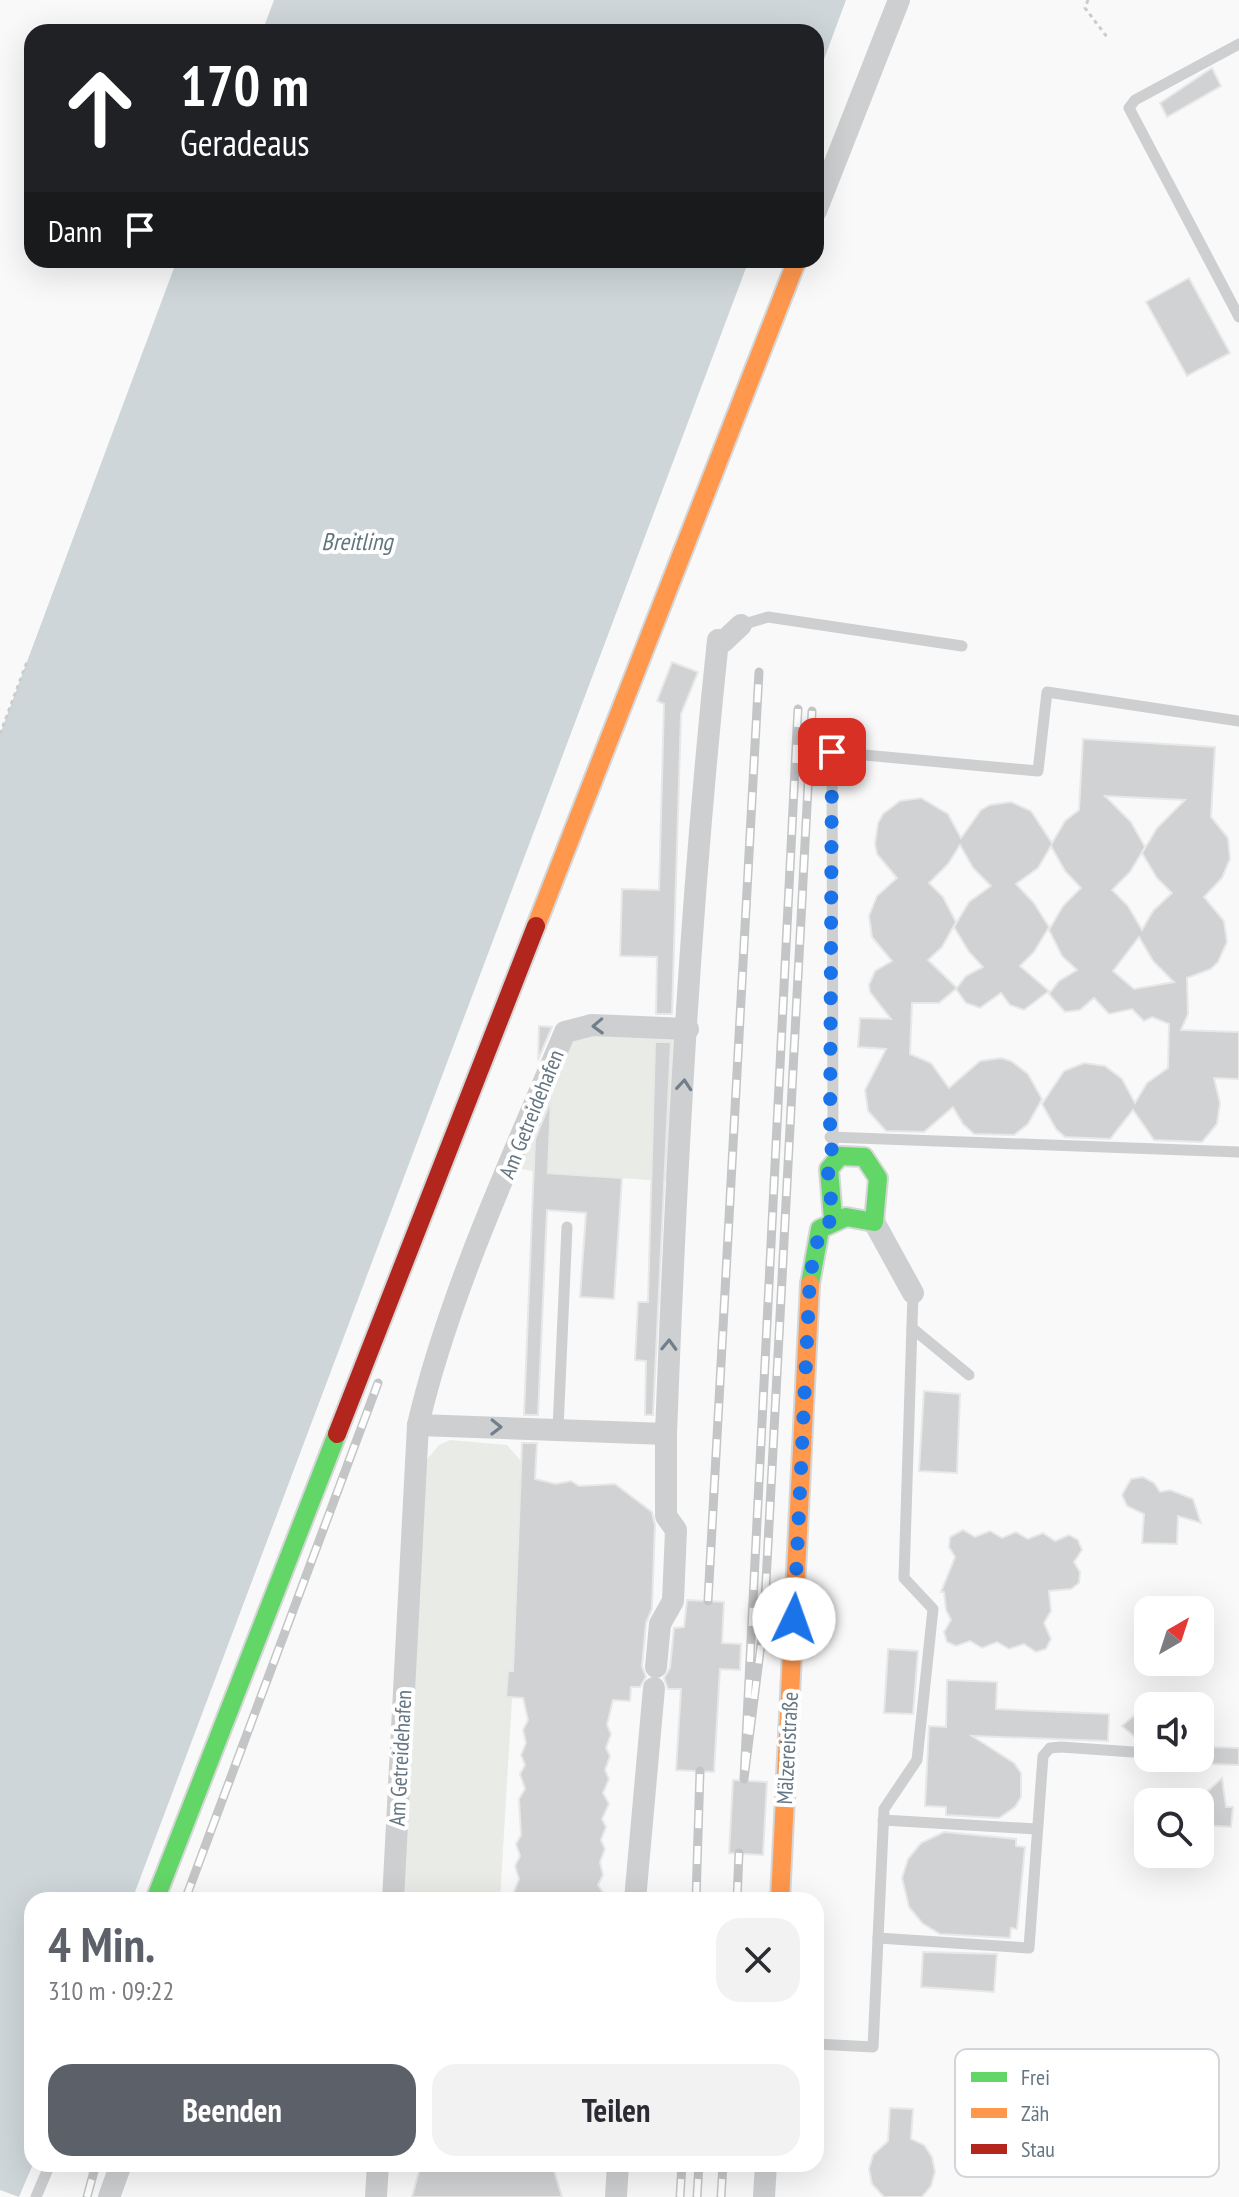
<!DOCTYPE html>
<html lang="de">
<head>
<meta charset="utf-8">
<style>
	body { margin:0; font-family:"PT Sans Narrow",sans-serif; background:#f2f2f3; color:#2b2b33; height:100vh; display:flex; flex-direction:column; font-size:30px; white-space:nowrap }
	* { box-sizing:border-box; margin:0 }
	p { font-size:26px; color:#7c7c81 }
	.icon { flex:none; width:44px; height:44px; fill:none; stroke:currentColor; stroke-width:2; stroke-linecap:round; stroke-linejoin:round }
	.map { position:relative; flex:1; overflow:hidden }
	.side { position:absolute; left:24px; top:1892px; width:800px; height:280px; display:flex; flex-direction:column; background:#fff; border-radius:24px; box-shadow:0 8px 32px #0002 }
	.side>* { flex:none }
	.guide { position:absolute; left:24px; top:24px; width:800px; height:244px; border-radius:24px; box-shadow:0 8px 32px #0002; background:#202124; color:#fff; overflow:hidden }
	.needle { width:52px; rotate:39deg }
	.controls { position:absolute; left:1134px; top:1596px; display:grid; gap:16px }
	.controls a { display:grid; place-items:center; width:80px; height:80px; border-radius:16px; background:#fff; box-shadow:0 8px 32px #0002; font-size:40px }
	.pin { position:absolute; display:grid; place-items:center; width:68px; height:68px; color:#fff; margin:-34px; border-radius:16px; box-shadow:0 4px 12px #0006 }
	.me { position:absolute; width:88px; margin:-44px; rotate:3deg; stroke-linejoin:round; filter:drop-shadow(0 0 6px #0008) }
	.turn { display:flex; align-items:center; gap:28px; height:168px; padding:0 24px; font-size:36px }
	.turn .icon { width:104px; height:104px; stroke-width:2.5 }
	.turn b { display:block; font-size:56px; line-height:68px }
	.then { display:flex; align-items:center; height:76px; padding:0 24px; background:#0003; gap:16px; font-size:30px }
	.round { display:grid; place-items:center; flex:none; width:84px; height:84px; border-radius:24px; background:#f2f2f3 }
	.headline { display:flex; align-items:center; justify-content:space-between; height:136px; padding:0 24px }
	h1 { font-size:48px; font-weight:800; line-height:60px; color:#5c6169 }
	.cta { display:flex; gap:16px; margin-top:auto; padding:16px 24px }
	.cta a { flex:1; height:92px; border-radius:24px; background:#5c6169; color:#fff; font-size:32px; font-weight:800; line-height:92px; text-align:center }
	.cta a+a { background:#f2f2f3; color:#2b2b33 }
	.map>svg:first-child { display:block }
	.green { fill:#e8ebe6 }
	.water { fill:#ced6d9 }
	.building { fill:#d0d2d3; stroke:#e8e8e8; stroke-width:2; fill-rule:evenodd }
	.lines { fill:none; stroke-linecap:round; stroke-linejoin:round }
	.fast-casing { stroke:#d5d6d7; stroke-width:22 }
	.slow-casing { stroke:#d5d6d7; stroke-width:22 }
	.jam-casing { stroke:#d5d6d7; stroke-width:22 }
	.path { stroke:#cbcccd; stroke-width:3; stroke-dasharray:4 4; stroke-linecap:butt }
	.lane { stroke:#cecfd0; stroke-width:11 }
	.street { stroke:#cecfd0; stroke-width:22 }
	.fast { stroke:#63d668; stroke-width:18 }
	.slow { stroke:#ff974d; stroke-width:18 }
	.jam { stroke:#b3261e; stroke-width:18 }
	.rail-casing { stroke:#c3c5c6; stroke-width:9 }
	.rail { stroke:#fff; stroke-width:6; stroke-dasharray:18; stroke-linecap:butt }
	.oneway { stroke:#707f8b }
	.route { stroke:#1a73e8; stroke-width:14; stroke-dasharray:0 25.2 }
	.labels { text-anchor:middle; stroke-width:8; stroke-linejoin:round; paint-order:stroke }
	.street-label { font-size:22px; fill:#657683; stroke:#fff }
	.water-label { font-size:24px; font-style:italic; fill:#60757c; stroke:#fff }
	.key { fill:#fff; stroke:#d1d6da; stroke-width:2 }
	.key-label { font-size:22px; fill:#657683 }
</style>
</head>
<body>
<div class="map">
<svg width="1239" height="2197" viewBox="0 0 1239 2197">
	<rect width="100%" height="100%" fill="#f9f9f9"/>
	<g class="green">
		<path d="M 688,1029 L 676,1182 L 537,1172 L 508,1166 L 565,1032 Z"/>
		<path d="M 450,1440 L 507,1445 L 521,1461 L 523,1473 L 513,1671 L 508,1671 L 506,1696 L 512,1698 L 500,1900 L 400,1900 L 424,1463 L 439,1445 Z"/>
	</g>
	<g class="water">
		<path d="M 274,0 L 846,0 L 816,81 L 816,32 L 262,32 Z"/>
		<path d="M 177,260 L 749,260 L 132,1900 L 32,1900 L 33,2164 L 19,2197 L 0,2190 L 0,734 Z"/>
	</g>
	<g class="building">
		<path d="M 1212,68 L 1221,86 L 1167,117 L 1160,103 Z"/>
		<path d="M 1189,278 L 1230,353 L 1187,376 L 1146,302 Z"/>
		<path d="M 672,662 L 698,672 L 681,714 L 672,1014 L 656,1014 L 657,957 L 620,956 L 622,889 L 659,890 L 664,704 L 657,701 Z"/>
		<path d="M 1083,739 L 1215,747 L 1211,817 L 1228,838 L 1230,859 L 1222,878 L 1204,897 L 1224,921 L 1227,942 L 1218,962 L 1211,969 L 1187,978 L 1188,1014 L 1181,1030 L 1239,1032 L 1239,1079 L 1214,1078 L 1220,1103 L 1217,1124 L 1202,1142 L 1154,1140 L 1133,1110 L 1110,1139 L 1065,1137 L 1056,1129 L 1042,1104 L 1064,1071 L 1084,1063 L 1105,1066 L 1122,1079 L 1135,1103 L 1147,1083 L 1168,1068 L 1169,1024 L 1152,1017 L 1144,1021 L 1132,1009 L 1109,1014 L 1094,998 L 1080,1010 L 1065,1012 L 1049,994 L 1059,981 L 1077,970 L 1062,956 L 1049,930 L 1063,906 L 1081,888 L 1065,871 L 1051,846 L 1038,868 L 1016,884 L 1034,903 L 1049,927 L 1034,952 L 1020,966 L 1049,991 L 1024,1010 L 1010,1005 L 1001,993 L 980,1008 L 966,1003 L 956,989 L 966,976 L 983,967 L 969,952 L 954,927 L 969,902 L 991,886 L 973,868 L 960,845 L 948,864 L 929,883 L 943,897 L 956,922 L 942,947 L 928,960 L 957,988 L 939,1003 L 912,1003 L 910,1054 L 931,1063 L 949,1088 L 980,1061 L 1001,1058 L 1011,1061 L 1028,1074 L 1042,1099 L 1028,1124 L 1014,1135 L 974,1134 L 963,1124 L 953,1107 L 924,1132 L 886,1131 L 868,1111 L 865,1090 L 886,1049 L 858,1047 L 860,1018 L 891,1019 L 870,992 L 869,985 L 875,971 L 892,961 L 872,937 L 869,916 L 877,896 L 897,878 L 877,854 L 875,844 L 878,823 L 883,814 L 900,801 L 921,798 L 948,814 L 961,838 L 981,810 L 990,805 L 1011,802 L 1031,811 L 1052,843 L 1065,821 L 1079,810 ZM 1105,796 L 1185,800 L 1157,828 L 1142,853 L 1157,878 L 1172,893 L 1153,911 L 1142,930 L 1128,906 L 1112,890 L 1130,872 L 1145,847 L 1131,822 ZM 1139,937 L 1153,961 L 1174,982 L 1134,989 L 1113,971 Z"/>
		<path d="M 539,1026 L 552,1027 L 538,1060 Z"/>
		<path d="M 655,1042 L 671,1042 L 653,1415 L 645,1415 L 646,1361 L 635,1360 L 638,1302 L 648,1302 Z"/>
		<path d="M 551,1100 L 548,1173 L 622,1178 L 614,1299 L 580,1297 L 586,1213 L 547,1210 L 538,1415 L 524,1415 L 535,1139 Z"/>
		<path d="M 924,1391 L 960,1394 L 957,1473 L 919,1471 Z"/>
		<path d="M 522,1443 L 537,1443 L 535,1479 L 556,1484 L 571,1481 L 579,1486 L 615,1484 L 652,1512 L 655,1525 L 652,1609 L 646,1623 L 642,1666 L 646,1677 L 640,1687 L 631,1687 L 630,1701 L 613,1700 L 607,1725 L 611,1734 L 606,1748 L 610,1756 L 605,1770 L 609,1779 L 603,1793 L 609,1804 L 602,1819 L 606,1827 L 601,1840 L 605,1849 L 600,1862 L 603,1875 L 598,1885 L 608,1900 L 519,1900 L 514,1892 L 519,1879 L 515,1866 L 520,1856 L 516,1844 L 521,1835 L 519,1799 L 525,1789 L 520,1774 L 525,1765 L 521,1755 L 526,1743 L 523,1730 L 528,1720 L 523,1698 L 506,1697 L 508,1671 L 513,1671 Z"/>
		<path d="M 1143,1477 L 1154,1483 L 1160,1492 L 1170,1490 L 1193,1499 L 1201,1523 L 1178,1516 L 1177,1544 L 1142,1543 L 1144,1514 L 1127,1506 L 1122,1495 L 1131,1479 Z"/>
		<path d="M 963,1530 L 975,1537 L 990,1531 L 1002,1538 L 1016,1532 L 1028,1539 L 1043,1533 L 1055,1541 L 1069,1535 L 1078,1540 L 1082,1550 L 1074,1562 L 1080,1572 L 1079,1583 L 1071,1589 L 1049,1591 L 1051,1611 L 1044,1623 L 1051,1639 L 1046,1649 L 1036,1652 L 1024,1644 L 1009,1649 L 997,1642 L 982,1648 L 970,1641 L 956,1646 L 947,1642 L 944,1632 L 951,1620 L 946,1610 L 944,1592 L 941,1592 L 955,1557 L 949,1547 L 950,1537 Z"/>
		<path d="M 687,1600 L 724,1602 L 722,1643 L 741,1644 L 740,1670 L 720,1669 L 714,1772 L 676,1770 L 681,1689 L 668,1689 L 664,1678 L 670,1668 L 674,1628 L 684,1627 Z"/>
		<path d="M 888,1649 L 918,1651 L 913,1714 L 884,1713 Z"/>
		<path d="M 947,1680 L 997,1682 L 996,1709 L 1109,1714 L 1108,1741 L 972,1736 L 1014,1763 L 1021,1773 L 1021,1797 L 1015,1807 L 999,1818 L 946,1815 L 946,1807 L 925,1806 L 929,1726 L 946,1727 Z"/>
		<path d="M 1148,1710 L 1148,1743 L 1136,1738 L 1122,1726 L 1136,1714 Z"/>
		<path d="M 1211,1747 L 1239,1748 L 1239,1765 L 1210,1764 Z"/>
		<path d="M 1222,1778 L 1226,1807 L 1233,1807 L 1231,1827 L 1204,1825 L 1206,1793 Z"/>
		<path d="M 733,1780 L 767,1782 L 763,1855 L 729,1853 Z"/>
		<path d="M 944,1832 L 1016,1839 L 1016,1846 L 1025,1847 L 1017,1929 L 1011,1928 L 1010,1938 L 940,1934 L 922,1923 L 909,1907 L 902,1878 L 908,1859 L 921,1843 Z"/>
		<path d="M 923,1952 L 997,1954 L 994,1992 L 921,1987 Z"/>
		<path d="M 890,2108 L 913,2109 L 911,2139 L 924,2145 L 932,2157 L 935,2172 L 931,2186 L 922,2197 L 884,2197 L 872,2184 L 869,2169 L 873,2155 L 888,2141 Z"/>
		<path d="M 421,2164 L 552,2164 L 562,2197 L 412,2197 Z"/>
	</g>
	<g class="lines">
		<defs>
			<g id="fast">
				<path d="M 810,1284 L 820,1229 L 846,1217 L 874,1222 L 878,1178 L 864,1157 L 840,1156 L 829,1169 L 833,1219"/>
				<path d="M 155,1900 L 337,1434"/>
			</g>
			<g id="slow">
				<path d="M 536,926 L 797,260"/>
				<path d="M 780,1900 L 810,1284"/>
			</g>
			<path id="jam" d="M 337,1434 L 536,926"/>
		</defs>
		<use href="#fast" class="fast-casing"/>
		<use href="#slow" class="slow-casing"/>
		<use href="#jam" class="jam-casing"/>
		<g class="path">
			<path d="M 1088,0 L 1085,8 L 1107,37"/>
			<path d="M 0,734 L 27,662"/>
		</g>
		<g class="lane">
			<path d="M 1239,44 L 1135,100 L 1129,108 L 1239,317"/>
			<path d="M 741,625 L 768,617 L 962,646"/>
			<path d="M 830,1137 L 1239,1152"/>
			<path d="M 833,1155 L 832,752 L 1038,771 L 1047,692 L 1239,721"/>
			<path d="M 912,1328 L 969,1375"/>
			<path d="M 558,1429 L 567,1227"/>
			<path d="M 883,1820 L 1036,1829"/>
			<path d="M 878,1938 L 1029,1948 L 1043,1756 L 1050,1748 L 1061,1747 L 1148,1753"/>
			<path d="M 816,2044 L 873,2047 L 884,1809 L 917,1760 L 933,1609 L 904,1578 L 913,1293"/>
			<path d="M 36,2197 L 50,2164"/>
		</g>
		<g class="street">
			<path d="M 816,211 L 899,0"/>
			<path d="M 874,1222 L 913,1293"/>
			<path d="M 418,1425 L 666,1434 C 676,1169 690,904 718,640 L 723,642 L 741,625"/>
			<path d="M 656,1667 L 660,1624 L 673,1601 L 676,1530 L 666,1516 L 666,1434"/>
			<path d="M 393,1900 L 418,1425 C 448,1295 513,1156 565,1032 L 592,1025 L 688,1029"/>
			<path d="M 635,1900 L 654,1688"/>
			<path d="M 109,2197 L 121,2164"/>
			<path d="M 376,2197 L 378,2164"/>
			<path d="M 616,2197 L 618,2164"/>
			<path d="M 764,2197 L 766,2164"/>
		</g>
		<use href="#fast" class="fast"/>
		<use href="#slow" class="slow"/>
		<use href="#jam" class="jam"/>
		<defs>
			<g id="rail">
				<path d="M 798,709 L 744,1779 L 764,1620 L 812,711"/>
				<path d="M 708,1601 L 759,672"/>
				<path d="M 185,1900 L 378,1383"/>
				<path d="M 696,1900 L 700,1771"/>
				<path d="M 737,1900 L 739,1853"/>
				<path d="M 87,2197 L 96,2164"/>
				<path d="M 680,2197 L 682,2164"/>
				<path d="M 697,2197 L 699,2164"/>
				<path d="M 721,2197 L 723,2164"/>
			</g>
		</defs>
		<use href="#rail" class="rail-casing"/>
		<use href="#rail" class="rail"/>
	</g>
	<defs><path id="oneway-chevron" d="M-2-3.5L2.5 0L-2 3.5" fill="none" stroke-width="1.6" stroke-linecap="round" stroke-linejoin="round" transform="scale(2)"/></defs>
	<g class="oneway">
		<use href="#oneway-chevron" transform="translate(598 1026) rotate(178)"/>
		<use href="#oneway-chevron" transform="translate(684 1085) rotate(-85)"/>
		<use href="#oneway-chevron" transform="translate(669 1345) rotate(-88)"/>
		<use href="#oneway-chevron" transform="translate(496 1427) rotate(1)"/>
	</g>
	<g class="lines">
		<path class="route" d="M 794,1619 L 810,1276 L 820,1229 L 833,1219 L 828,1172 L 833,1160 L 830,1137 L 832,752"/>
	</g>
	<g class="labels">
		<g class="street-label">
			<text transform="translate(531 1114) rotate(-68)" y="8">Am Getreidehafen</text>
			<text transform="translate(787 1748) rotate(-87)" y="8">Mälzereistraße</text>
			<text transform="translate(400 1758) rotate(-87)" y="8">Am Getreidehafen</text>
		</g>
		<g class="water-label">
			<text x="357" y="550">Breitling</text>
		</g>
	</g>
	<rect x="955" y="2049" width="264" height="128" rx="12" class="key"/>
	<rect x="971" y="2072" width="36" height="10" fill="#63d668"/>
	<rect x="971" y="2108" width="36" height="10" fill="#ff974d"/>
	<rect x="971" y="2144" width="36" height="10" fill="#b3261e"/>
	<g class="key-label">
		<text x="1021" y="2085">Frei</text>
		<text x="1021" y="2121">Zäh</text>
		<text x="1021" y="2157">Stau</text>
	</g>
</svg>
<div class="controls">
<a><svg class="needle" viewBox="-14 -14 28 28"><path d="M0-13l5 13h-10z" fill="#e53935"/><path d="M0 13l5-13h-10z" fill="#7c7c81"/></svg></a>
<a><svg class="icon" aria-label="sound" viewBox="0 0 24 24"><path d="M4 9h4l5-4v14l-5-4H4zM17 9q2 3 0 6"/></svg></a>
<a><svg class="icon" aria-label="search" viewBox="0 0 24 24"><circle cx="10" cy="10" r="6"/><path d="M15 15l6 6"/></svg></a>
</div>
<div class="pin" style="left:832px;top:752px;background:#d93025"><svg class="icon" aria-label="arrive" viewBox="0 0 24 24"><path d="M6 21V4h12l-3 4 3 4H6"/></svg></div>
<svg class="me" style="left:794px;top:1619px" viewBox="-20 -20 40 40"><circle r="19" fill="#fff"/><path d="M0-13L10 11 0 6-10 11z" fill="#1a73e8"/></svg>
<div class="guide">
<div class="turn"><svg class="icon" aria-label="ahead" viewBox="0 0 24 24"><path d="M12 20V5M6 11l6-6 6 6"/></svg><div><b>170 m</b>Geradeaus</div></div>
<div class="then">Dann<svg class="icon" aria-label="arrive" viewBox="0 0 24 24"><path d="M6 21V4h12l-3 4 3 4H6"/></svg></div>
</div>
<section class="side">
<div class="headline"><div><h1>4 Min.</h1><p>310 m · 09:22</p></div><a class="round"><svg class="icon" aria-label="close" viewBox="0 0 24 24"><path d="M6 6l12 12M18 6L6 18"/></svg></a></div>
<div class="cta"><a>Beenden</a><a>Teilen</a></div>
</section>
</div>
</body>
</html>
